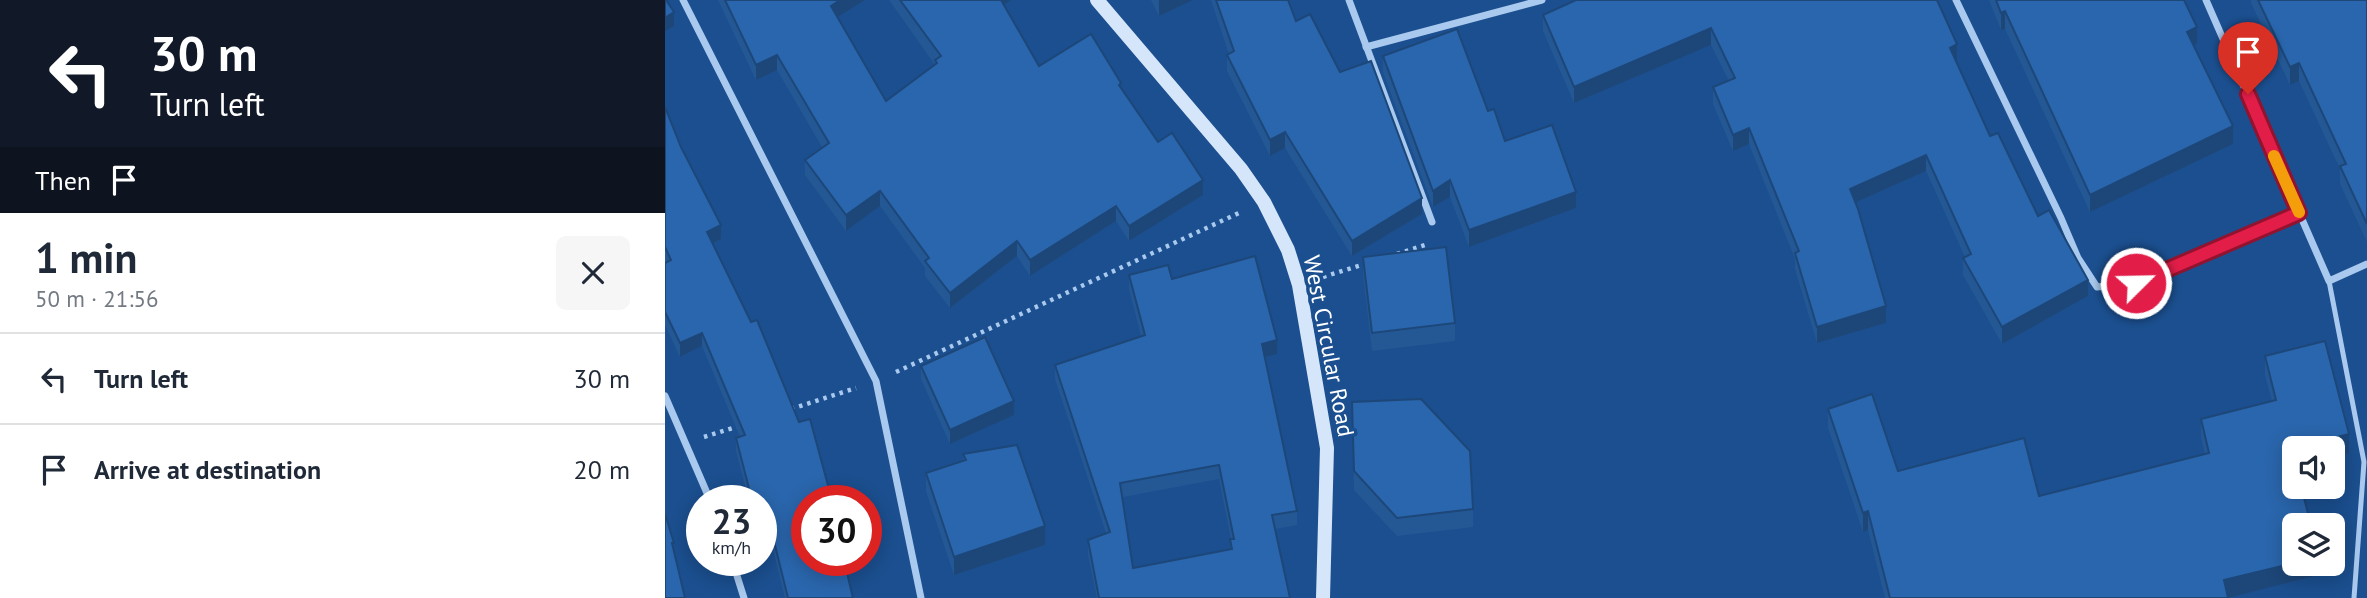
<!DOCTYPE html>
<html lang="en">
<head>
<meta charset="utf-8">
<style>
	body { margin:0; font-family:"PT Sans",sans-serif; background:#f6f6f7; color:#1f2937; height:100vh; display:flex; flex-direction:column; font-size:26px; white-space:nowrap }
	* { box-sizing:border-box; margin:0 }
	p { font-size:23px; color:#747a83 }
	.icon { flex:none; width:38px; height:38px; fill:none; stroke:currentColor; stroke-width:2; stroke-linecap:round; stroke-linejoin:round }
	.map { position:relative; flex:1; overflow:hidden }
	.sheet { display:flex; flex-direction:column; background:#fff; width:665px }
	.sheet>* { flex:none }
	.top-card { background:#111827; color:#fff; overflow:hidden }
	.buttons { position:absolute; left:1617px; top:436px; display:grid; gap:14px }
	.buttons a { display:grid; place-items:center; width:63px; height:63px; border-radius:10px; background:#fff; box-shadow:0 4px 18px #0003; font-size:35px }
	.speed { position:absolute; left:21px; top:485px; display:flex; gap:14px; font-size:35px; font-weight:700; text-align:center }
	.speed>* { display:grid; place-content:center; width:91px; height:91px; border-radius:50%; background:#fff; box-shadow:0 4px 18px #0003; line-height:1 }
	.speed small { font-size:18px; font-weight:400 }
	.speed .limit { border:10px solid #d22; background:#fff; color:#111 }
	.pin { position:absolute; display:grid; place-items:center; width:60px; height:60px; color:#fff; margin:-72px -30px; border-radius:50% 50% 50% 0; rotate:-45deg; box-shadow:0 0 7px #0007 }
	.pin .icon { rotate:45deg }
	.me { position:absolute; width:77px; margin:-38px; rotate:67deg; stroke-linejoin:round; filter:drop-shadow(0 0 5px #0008) }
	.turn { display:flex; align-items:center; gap:24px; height:147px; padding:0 35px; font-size:32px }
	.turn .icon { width:91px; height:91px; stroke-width:2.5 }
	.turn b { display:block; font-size:49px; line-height:60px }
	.then { display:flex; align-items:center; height:66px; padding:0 35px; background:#0003; gap:14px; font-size:26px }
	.round { display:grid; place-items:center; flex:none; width:74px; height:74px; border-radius:10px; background:#f6f6f7 }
	.headline { display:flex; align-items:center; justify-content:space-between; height:119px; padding:0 35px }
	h1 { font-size:42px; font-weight:700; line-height:52px }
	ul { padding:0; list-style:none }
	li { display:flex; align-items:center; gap:21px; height:91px; padding:0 35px; border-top:2px solid #e0e1e3 }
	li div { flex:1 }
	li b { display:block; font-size:26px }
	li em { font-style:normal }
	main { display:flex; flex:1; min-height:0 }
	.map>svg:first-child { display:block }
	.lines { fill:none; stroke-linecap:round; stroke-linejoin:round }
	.path { stroke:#a9c9ee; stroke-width:4.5; stroke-dasharray:3.5 5; stroke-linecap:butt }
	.lane { stroke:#a9c9ee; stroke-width:5 }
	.street { stroke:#a9c9ee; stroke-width:7 }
	.secondary { stroke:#d6e6fa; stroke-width:14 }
	.wall { fill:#245895; fill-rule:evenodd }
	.shaded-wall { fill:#1d4779 }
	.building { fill:#2a66ad; stroke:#1d4779; stroke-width:2; fill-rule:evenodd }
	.route-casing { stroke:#92132f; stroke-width:18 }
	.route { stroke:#e11d48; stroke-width:12 }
	.slow { stroke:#f59e0b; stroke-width:12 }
	.labels { text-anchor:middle; stroke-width:7; stroke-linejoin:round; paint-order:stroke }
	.street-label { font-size:23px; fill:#fff; stroke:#1b4f8f }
</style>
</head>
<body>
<main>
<section class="sheet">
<div class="top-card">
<div class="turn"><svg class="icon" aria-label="left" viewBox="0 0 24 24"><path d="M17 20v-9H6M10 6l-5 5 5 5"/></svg><div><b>30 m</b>Turn left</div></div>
<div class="then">Then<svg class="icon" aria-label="arrive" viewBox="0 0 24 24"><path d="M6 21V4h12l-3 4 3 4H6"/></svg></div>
</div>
<div class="headline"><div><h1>1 min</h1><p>50 m · 21:56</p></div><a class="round"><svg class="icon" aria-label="close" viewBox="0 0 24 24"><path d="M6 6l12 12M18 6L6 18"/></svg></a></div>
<ul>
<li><svg class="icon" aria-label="left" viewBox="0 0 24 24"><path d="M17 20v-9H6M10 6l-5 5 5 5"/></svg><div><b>Turn left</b></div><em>30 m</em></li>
<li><svg class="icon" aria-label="arrive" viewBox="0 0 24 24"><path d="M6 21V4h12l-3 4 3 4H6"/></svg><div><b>Arrive at destination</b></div><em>20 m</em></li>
</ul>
</section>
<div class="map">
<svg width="1702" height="598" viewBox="0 0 1702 598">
	<rect width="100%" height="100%" fill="#1b4f8f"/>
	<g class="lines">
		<g class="path">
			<path d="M 732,254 L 763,244"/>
			<path d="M 658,277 L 703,263"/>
			<path d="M 231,372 L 576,212"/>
			<path d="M 126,409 L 191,388"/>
			<path d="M 39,437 L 74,426"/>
		</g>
		<path class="lane" d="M 1664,281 L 1699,462 L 1689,598"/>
		<g class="street">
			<path d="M 18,0 L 211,381 L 256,598"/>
			<path d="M 684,0 L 767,222"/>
			<path d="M 1291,0 L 1396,218 L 1413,258 L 1432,287 L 1471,283 L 1634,213"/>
			<path d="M 1541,0 L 1664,281 L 1702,264"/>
			<path d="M 701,47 L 877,0"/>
			<path d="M 0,396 L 45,500"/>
			<path d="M 67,560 L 79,598"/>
		</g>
		<path class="secondary" d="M 432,0 L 576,169 L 599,202 L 623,250 L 634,285 L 662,448 L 658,598"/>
	</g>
	<g class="wall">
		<path d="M 53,0 L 200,0 L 172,17 L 221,101 L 270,65 L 224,0 L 346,0 L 339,5 L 374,66 L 456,88 L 493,142 L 538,195 L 464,241 L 451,221 L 365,276 L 352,256 L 285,308 L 260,276 L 260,268 L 215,206 L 181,231 L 140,175 L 140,160 L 157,147 L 112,70 L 91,80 Z"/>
		<path d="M 486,0 L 528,0 L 494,16 Z"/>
		<path d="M 546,0 L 623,0 L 631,21 L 675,72 L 757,214 L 687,256 L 620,148 L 605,156 L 562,71 L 562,55 L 564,54 Z"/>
		<path d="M 911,0 L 1292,61 L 1291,61 L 1325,136 L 1373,216 L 1423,296 L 1337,344 L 1298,275 L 1298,258 L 1300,257 L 1261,171 L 1190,203 L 1221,323 L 1152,343 L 1130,269 L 1130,259 L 1084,144 L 1068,151 L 1048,104 L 1048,87 L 1064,81 L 1046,45 L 909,103 L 878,31 L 878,15 Z"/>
		<path d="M 1324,0 L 1519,0 L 1532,44 L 1529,46 L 1568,144 L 1425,212 L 1340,29 L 1336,30 Z"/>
		<path d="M 1586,0 L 1702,0 L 1702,242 L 1675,184 L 1675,169 L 1634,81 L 1625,85 L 1586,3 Z"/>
		<path d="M 718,56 L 823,111 L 840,141 L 911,208 L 804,247 L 785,197 L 768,207 L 718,72 Z"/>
		<path d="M 0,107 L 56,239 L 48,243 L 181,560 L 181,568 L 188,598 L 120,598 L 96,500 L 84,500 L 71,451 L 71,438 L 75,437 L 37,346 L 15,357 L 0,325 L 0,263 L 1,262 L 0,260 Z"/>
		<path d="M 698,257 L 790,323 L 790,341 L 707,351 L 698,275 Z"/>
		<path d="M 464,275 L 507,279 L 612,354 L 600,357 L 632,511 L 632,525 L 610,529 L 625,598 L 432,598 L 423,555 L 423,540 L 441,533 L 390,379 L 390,365 L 476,336 L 464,289 ZM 554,479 L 566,539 L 565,549 L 468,568 L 458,497 Z"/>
		<path d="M 1600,356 L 1684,453 L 1668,457 L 1668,448 L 1629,448 L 1629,486 L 1654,564 L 1654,575 L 1563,598 L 1220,598 L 1203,530 L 1198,532 L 1163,428 L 1163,409 L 1233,471 L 1374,496 L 1540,454 L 1536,438 L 1536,419 L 1607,401 L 1600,375 Z"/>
		<path d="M 256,366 L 349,415 L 285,444 L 256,379 Z"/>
		<path d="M 687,402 L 808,509 L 808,527 L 732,536 L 689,490 Z"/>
		<path d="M 298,454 L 380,545 L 289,575 L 261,491 L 261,473 L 298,460 Z"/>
	</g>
	<g class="shaded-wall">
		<path d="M 175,0 L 200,0 L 166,21 L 166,6 Z"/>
		<path d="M 332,0 L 346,0 L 332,10 Z"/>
		<path d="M 494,0 L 528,0 L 494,16 Z"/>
		<path d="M 1340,11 L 1340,29 L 1336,30 L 1336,13 Z"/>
		<path d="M 9,12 L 9,26 L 0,31 L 0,18 Z"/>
		<path d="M 1532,27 L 1532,44 L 1522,49 L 1522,32 Z"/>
		<path d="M 1046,28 L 1046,45 L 909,103 L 909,87 Z"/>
		<path d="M 1292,44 L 1292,61 L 1285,64 L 1285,48 Z"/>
		<path d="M 112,55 L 112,70 L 91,80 L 91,65 Z"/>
		<path d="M 1634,63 L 1634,81 L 1625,85 L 1625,67 Z"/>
		<path d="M 1568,126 L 1568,144 L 1425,212 L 1425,195 Z"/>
		<path d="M 1084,128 L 1084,144 L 1068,151 L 1068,135 Z"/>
		<path d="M 620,132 L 620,148 L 605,156 L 605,140 Z"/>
		<path d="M 1261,155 L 1261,171 L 1185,205 L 1185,189 Z"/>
		<path d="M 538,180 L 538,195 L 464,241 L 464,226 Z"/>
		<path d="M 785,180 L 785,197 L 768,207 L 768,191 Z"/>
		<path d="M 215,191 L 215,206 L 181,231 L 181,215 Z"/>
		<path d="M 911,192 L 911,208 L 804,247 L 804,230 Z"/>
		<path d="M 757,198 L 757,214 L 687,256 L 687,241 Z"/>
		<path d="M 451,206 L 451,221 L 365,276 L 365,260 Z"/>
		<path d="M 56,225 L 56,239 L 42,246 L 42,232 Z"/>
		<path d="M 352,241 L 352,256 L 285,308 L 285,293 Z"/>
		<path d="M 1423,280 L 1423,296 L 1337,344 L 1337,327 Z"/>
		<path d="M 1221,306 L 1221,323 L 1152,343 L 1152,327 Z"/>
		<path d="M 37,333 L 37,346 L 15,357 L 15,343 Z"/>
		<path d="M 612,340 L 612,354 L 597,358 L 597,344 Z"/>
		<path d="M 349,401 L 349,415 L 285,444 L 285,430 Z"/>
		<path d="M 1684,434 L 1684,453 L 1668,457 L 1668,448 L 1629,448 L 1629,467 L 1626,449 Z"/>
		<path d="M 100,505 L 100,519 L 96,520 L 96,506 Z"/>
		<path d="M 1203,511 L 1203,530 L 1198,532 L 1198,513 Z"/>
		<path d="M 380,526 L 380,545 L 289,575 L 289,557 Z"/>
		<path d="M 1629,563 L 1629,564 L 1654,564 L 1654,575 L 1563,598 L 1559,580 Z"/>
	</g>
	<g class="building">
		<path d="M 0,0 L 1,0 L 9,12 L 0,18 Z"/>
		<path d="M 60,0 L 175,0 L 166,6 L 221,101 L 272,63 L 270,60 L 276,56 L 235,0 L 336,0 L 374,66 L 426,34 L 456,83 L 454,85 L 493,142 L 507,133 L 538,180 L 464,226 L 451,206 L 365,260 L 352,241 L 285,293 L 260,261 L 264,258 L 215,191 L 181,215 L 140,160 L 164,143 L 112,55 L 91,65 Z"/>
		<path d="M 551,0 L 623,0 L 631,21 L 645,14 L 675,72 L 706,61 L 757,198 L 687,241 L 620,132 L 605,140 L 562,55 L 569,51 Z"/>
		<path d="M 911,0 L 1272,0 L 1292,44 L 1285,48 L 1325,136 L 1333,133 L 1373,216 L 1384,210 L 1423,280 L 1337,327 L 1298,258 L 1306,254 L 1261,155 L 1185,189 L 1193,209 L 1221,306 L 1152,327 L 1130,253 L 1134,251 L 1084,128 L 1068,135 L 1048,87 L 1070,78 L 1046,28 L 909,87 L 878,15 Z"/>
		<path d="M 1331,0 L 1519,0 L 1532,27 L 1522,32 L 1568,126 L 1425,195 L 1340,11 L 1336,13 Z"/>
		<path d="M 1593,0 L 1702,0 L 1702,224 L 1675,166 L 1681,164 L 1634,63 L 1625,67 Z"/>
		<path d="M 792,29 L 823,111 L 829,109 L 840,141 L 887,125 L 911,192 L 804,230 L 785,180 L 768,191 L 718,56 Z"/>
		<path d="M 0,107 L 16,147 L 56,225 L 42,232 L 86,322 L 92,320 L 134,422 L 145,419 L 167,500 L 142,500 L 142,560 L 179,560 L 188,598 L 123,598 L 100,505 L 96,506 L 96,500 L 87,500 L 71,438 L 80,435 L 37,333 L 15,343 L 0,312 L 0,263 L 6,260 L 0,247 Z"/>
		<path d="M 781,247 L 790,323 L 707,333 L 698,257 Z"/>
		<path d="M 590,256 L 612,340 L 597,344 L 632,511 L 607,515 L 625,598 L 434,598 L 423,540 L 445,532 L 390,365 L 480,335 L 464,275 L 503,265 L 507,279 ZM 554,465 L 569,539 L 565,539 L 567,549 L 468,568 L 455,483 Z"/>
		<path d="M 320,337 L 349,401 L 285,430 L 256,366 Z"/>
		<path d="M 1660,341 L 1684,434 L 1626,449 L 1629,459 L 1629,486 L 1636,486 L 1646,525 L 1629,525 L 1629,563 L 1559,580 L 1563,598 L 1225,598 L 1203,511 L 1198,513 L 1163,409 L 1207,394 L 1233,471 L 1359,438 L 1374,496 L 1544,453 L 1536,419 L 1611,400 L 1600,356 Z"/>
		<path d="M 756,399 L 805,451 L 808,509 L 732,518 L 689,471 L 687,402 Z"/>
		<path d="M 352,445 L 380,526 L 289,557 L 261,473 L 301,460 L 298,454 Z"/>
		<path d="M 0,514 L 9,543 L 7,543 L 20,598 L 0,598 Z"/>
	</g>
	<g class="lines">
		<defs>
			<path id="route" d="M 1471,283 L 1634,213 L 1583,94"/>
		</defs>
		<use href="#route" class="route-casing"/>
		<use href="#route" class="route"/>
		<path class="slow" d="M 1609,156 L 1634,212"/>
	</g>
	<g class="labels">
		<g class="street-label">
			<text transform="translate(664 346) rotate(79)" y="8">West Circular Road</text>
		</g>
	</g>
</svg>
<div class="buttons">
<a><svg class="icon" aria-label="sound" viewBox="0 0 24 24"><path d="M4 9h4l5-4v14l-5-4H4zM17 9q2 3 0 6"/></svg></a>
<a><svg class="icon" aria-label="layers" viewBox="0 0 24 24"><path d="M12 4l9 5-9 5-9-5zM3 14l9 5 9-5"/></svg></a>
</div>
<div class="speed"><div>23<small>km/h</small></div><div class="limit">30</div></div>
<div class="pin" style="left:1583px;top:94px;background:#d93025"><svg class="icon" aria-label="arrive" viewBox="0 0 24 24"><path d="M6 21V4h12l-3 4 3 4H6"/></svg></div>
<svg class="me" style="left:1471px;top:283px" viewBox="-20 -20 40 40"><circle r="17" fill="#e11d48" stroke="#fff" stroke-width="3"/><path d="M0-11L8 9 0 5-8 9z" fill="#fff"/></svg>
</div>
</main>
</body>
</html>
